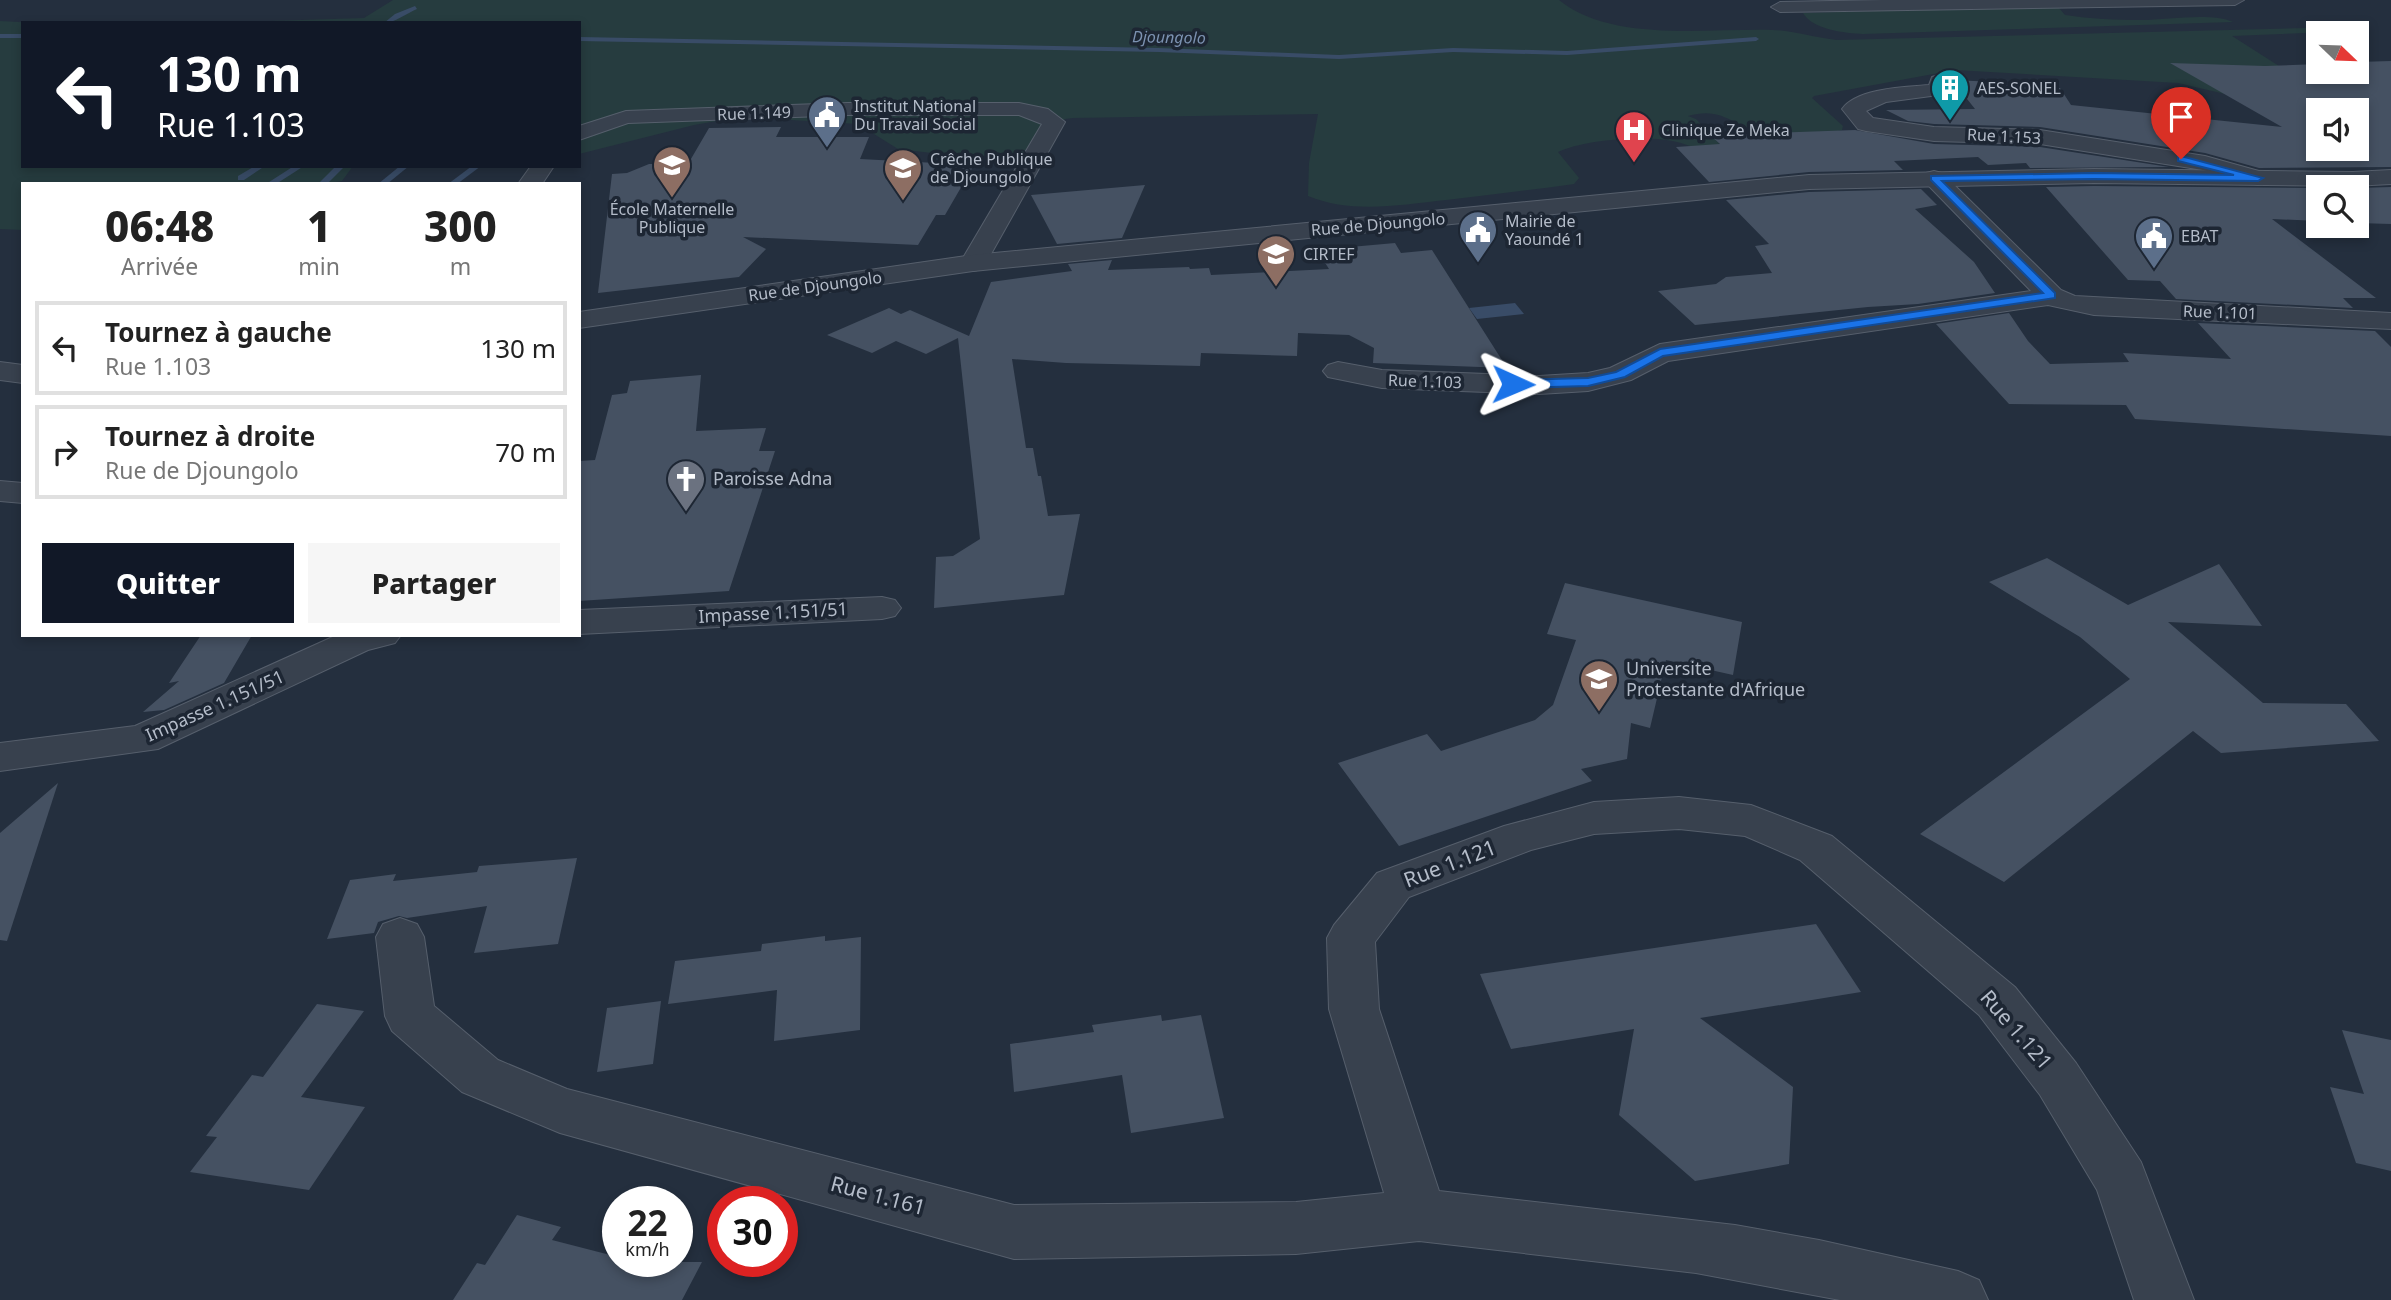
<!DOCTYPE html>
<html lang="fr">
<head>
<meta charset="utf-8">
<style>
	body { margin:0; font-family:"Noto Sans",sans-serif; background:#f6f6f6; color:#222; height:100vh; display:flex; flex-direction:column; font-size:26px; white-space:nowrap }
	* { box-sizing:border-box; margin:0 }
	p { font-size:23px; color:#767676 }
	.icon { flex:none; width:38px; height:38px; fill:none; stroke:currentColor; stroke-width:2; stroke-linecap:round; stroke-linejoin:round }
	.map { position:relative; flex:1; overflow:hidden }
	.side { position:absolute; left:21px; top:182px; width:560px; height:455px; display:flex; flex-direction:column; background:#fff; border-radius:0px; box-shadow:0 4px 10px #0003 }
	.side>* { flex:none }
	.hud { position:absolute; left:21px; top:21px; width:560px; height:147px; border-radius:0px; box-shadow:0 4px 10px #0003; background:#111827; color:#fff; overflow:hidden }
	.needle { width:46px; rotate:113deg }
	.tools { position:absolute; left:2306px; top:21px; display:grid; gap:14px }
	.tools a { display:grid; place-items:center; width:63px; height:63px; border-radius:0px; background:#fff; box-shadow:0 4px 10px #0003; font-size:35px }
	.speed { position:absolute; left:602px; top:1186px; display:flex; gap:14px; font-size:35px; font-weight:700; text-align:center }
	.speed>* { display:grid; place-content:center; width:91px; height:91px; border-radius:50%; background:#fff; box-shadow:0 4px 10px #0003; line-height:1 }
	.speed small { font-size:18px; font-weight:400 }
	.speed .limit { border:10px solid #d22; background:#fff; color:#111 }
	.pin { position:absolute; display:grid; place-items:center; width:60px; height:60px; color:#fff; margin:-72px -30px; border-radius:50% 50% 50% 0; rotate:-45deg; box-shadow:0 0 7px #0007 }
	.pin .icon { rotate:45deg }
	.me { position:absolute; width:77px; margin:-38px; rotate:91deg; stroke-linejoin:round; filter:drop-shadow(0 0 5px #0008) }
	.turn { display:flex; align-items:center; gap:24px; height:147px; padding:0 21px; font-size:32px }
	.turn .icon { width:91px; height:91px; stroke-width:2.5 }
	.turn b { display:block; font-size:49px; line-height:60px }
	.eta { display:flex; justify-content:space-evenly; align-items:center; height:119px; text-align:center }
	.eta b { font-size:42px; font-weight:800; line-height:49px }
	.cta { display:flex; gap:14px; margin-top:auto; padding:14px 21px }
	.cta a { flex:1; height:80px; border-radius:0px; background:#111827; color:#fff; font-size:28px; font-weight:800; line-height:80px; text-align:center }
	.cta a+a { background:#f6f6f6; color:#222 }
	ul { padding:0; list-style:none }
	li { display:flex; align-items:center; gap:21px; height:94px; margin:0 14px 10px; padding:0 7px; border:4px solid #e0e0e0; border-radius:0px }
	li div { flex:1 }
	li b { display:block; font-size:26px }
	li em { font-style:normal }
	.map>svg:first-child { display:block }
	.green { fill:#263c3f }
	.water { fill:#394c67 }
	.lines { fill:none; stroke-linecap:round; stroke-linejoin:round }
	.stream { fill:#394c67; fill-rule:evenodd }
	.building { fill:#455162; fill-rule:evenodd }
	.minor-casing { stroke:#565f6c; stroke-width:2 }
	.tertiary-casing { stroke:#565f6c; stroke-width:2 }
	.minor { fill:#38414e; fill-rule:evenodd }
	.tertiary { fill:#38414e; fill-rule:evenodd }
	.route { fill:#1a73e8; stroke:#114b97; stroke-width:2 }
	.labels { text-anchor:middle; stroke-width:7; stroke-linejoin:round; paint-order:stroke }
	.far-water-label { font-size:16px; font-style:italic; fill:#7c92b1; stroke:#1d2633 }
	.far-poi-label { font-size:16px; fill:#b4bcc9; stroke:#1d2633; text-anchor:start }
	.far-street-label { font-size:16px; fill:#b4bcc9; stroke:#1d2633 }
	.poi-label { font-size:18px; fill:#b4bcc9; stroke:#1d2633; text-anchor:start }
	.street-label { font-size:18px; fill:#b4bcc9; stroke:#1d2633 }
	.near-street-label { font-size:21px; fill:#b4bcc9; stroke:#1d2633 }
</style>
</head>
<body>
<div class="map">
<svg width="2391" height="1300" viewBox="0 0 2391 1300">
	<rect width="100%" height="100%" fill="#242f3e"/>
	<g class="green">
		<path d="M 393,0 L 1559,0 C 1612,43 1708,28 1773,30 C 1795,31 1815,38 1837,40 L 2306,28 L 2328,32 L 2232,36 L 2329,98 L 2238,97 L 2178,83 L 1955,70 L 1814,96 L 1812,98 L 1843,126 L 1842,130 L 1834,132 C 1812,131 1789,135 1767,132 C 1734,129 1724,105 1688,116 L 1696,119 L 1746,172 C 1725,162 1703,150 1681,143 C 1652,134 1585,139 1558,152 L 1579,178 L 1574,184 C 1531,190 1488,195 1446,200 C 1399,205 1352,214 1308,196 L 1309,163 L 1318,114 L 1073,118 L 1065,119 L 1032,153 L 1020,156 L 957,156 L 898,149 L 858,124 L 740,117 L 694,125 L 579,154 L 579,23 L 210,23 L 364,18 Z"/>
		<path d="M 2050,6 L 2059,8 L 2065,15 C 2090,19 2116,20 2141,20 C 2167,20 2211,12 2233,22 L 1863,34 C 1845,33 1813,30 1803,13 Z"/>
		<path d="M 0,21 L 37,23 L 23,23 L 23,166 L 353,166 L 342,181 L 326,184 L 23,184 L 23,230 L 0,229 Z"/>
	</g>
	<path class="water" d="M 1515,303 L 1524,314 L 1477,319 L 1469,308 Z"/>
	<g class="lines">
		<g class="stream">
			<path d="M 415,6 L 417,9 C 407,13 394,23 384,23 L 395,14 Z"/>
			<rect x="0" y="34" width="23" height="4"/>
			<path d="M 579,37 L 1159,48 L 1339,55 L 1453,48 L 1567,51 L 1756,37 L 1759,39 L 1756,41 L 1567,55 L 1453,52 L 1339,59 L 1159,52 L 579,41 Z"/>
			<path d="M 255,166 L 265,166 L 244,180 L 238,180 L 238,176 Z"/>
			<path d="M 294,166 L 304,166 L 276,184 L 266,184 Z"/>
			<path d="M 336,166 L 345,166 L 327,184 L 318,184 Z"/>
			<path d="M 400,166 L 409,166 L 387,184 L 378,184 Z"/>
			<path d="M 472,166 L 481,166 L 457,184 L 448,184 Z"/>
		</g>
	</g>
	<g class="building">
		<path d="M 2391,61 L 2391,167 L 2259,168 L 2205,153 L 2040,127 L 1934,124 L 1908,121 L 1886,110 L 1975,109 L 1952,80 L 1996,82 L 1998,85 L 2060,88 L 2071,105 L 2282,127 L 2170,63 L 2265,66 L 2319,64 L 2319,72 L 2357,72 L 2357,62 ZM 2319,110 L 2357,110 L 2357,149 L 2319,149 Z"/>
		<path d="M 781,127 L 776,137 L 869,137 L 860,159 L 974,165 L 945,215 L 936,215 L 918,245 L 743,237 L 766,249 L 739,277 L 598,293 L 612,174 L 627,173 L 649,164 L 688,164 L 709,128 Z"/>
		<path d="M 1855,130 L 1934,144 L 2040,147 L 2169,167 L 2030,168 L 2026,163 L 1988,165 L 1978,157 L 1894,161 L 1903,170 L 1809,172 L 1709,182 L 1676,147 L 1720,144 L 1710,135 Z"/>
		<path d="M 1145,185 L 1122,238 L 1057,244 L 1031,195 Z"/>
		<path d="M 2094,186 L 2319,188 L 2319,221 L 2272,219 L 2376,298 L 2343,298 L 2353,308 L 2176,299 L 2160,281 L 2128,280 L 2046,187 Z"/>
		<path d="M 2391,187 L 2391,224 L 2357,223 L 2357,188 Z"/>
		<path d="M 1921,189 L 1937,205 L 1915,209 L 1974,262 L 1995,293 L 1918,304 L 1868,307 L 1695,325 L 1658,291 L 1716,284 L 1726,277 L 1772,273 L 1755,246 L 1769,244 L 1726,200 L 1809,192 Z"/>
		<path d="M 1395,243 L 1401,253 L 1432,250 L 1507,368 L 1373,363 L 1374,348 L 1349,335 L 1298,333 L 1297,356 L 1201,353 L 1200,366 L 1066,363 L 1012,359 L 1026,448 L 1033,448 L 1038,476 L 1041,476 L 1048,516 L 1080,514 L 1064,595 L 934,608 L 936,557 L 953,556 L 980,539 L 958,338 L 926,354 L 896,341 L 872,353 L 827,335 L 889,308 L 901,314 L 910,310 L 969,336 L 991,282 L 1072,271 L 1068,264 L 1112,260 L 1108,270 L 1189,267 L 1190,269 L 1209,268 L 1211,275 L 1329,269 L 1317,250 Z"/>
		<path d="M 2009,313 L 2028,341 L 2050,364 L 2129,362 L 2123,353 L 2231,359 L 2198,323 L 2375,331 L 2391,347 L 2391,436 L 2135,419 L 2126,405 L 2009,404 L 1936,324 Z"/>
		<path d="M 701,375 L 696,431 L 766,428 L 759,451 L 775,451 L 729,591 L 579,601 L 579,461 L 595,460 L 612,395 L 627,393 L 630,381 Z"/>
		<path d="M 2047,558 L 2128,605 L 2219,564 L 2262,626 L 2168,622 L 2263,703 L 2346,704 L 2379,741 L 2221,753 L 2193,731 L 2004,882 L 1920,834 L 2130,679 L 2080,637 L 1989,582 Z"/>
		<path d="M 1565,583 L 1742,622 L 1733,675 L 1666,660 L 1650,728 L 1631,723 L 1627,759 L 1581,769 L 1592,781 L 1399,846 L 1338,763 L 1427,734 L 1441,751 L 1535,720 L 1553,705 L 1576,640 L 1547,634 Z"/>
		<path d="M 201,635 L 252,635 L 224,683 L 164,710 L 143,712 L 179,681 L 169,683 Z"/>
		<path d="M 58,783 L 7,941 L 0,940 L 0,833 Z"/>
		<path d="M 577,858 L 558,944 L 474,953 L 487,906 L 407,918 L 399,916 L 378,922 L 374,933 L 327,939 L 350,880 L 396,874 L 393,881 L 477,872 L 479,866 Z"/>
		<path d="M 1816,924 L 1861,992 L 1700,1018 L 1793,1087 L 1789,1164 L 1695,1181 L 1619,1115 L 1634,1029 L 1511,1049 L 1480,974 Z"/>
		<path d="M 825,936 L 825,941 L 861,937 L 860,1030 L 774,1041 L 777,990 L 668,1004 L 675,961 L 761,951 L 762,944 Z"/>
		<path d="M 661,1001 L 653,1064 L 597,1072 L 607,1008 Z"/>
		<path d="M 317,1004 L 364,1011 L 301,1097 L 365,1107 L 309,1190 L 190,1172 L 217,1137 L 206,1136 L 252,1075 L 263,1077 Z"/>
		<path d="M 1161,1015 L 1162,1021 L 1201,1015 L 1224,1118 L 1131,1133 L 1122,1075 L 1014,1092 L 1010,1044 L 1094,1032 L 1092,1025 Z"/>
		<path d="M 2342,1030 L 2391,1040 L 2391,1171 L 2356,1163 L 2330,1087 L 2364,1094 Z"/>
		<path d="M 517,1215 L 561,1227 L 552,1240 L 618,1257 L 618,1262 L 702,1262 L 682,1300 L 453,1300 L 477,1263 L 485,1265 Z"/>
	</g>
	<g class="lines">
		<defs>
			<g id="minor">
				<path d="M 1883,0 L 2244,0 L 2235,5 L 1780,12 L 1771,7 L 1780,2 Z"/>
				<path d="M 1939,75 L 1946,77 L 1949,81 L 1946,94 L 1886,102 L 1866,111 L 1873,118 L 1934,127 L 2040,130 L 2205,156 L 2266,173 L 2270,178 L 2266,183 L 2258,185 L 2203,170 L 2040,144 L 1934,141 L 1866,131 L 1858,129 L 1842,109 C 1857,88 1905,87 1929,85 L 1932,77 Z"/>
				<path d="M 848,103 L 1019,103 L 1048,109 L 1065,122 L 986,263 L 982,269 L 973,271 L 964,269 L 960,263 L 1042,124 L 1019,115 L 848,115 L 628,123 L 579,140 L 579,126 L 626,111 Z"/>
				<path d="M 531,166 L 554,166 L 542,184 L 518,184 Z"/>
				<path d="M 1934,171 L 1942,173 L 2061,290 L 2075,296 L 2391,313 L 2391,329 L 2094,315 L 2048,305 L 1668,361 L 1631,380 L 1588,391 L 1539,394 L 1382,388 L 1328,377 L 1323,371 L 1328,365 L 1338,362 L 1382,370 L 1539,376 L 1588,373 L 1610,368 L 1660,344 L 2031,291 L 1926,183 L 1922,178 L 1926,173 Z"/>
				<path d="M 0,481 L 23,483 L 23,503 L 0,501 Z"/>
				<path d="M 882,597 L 895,600 L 901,608 L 895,616 L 882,619 L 579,634 L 579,610 Z"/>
				<path d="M 337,635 L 401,635 L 395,643 L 368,650 L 158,749 L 0,771 L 0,743 L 135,726 Z"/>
				<path d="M 1679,797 L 1751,805 L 1832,836 L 2015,987 L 2076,1063 L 2141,1162 L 2194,1300 L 2134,1300 L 2097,1190 L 2040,1095 L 1979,1015 L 1800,860 L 1745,836 L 1679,829 L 1594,834 L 1531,850 L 1409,897 L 1375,942 L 1379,1009 L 1439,1191 L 1735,1225 L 1819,1240 L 1958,1271 L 1979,1280 L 1988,1300 L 1840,1300 L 1696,1273 L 1419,1241 L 1296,1254 L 1014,1259 L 560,1133 L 462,1092 L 392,1031 L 385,1016 L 376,937 L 383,924 L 400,918 L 417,924 L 424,937 L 434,1006 L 498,1060 L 567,1089 L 1014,1205 L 1296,1202 L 1384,1193 L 1329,1009 L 1327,938 L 1334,925 L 1377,873 L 1504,826 L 1594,802 Z"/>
			</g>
			<g id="tertiary">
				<path d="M 2094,169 L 2353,172 L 2391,170 L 2391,184 L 2353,186 L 2094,183 L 1809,189 L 973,271 L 579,328 L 579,312 L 973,255 L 1809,175 Z"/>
				<path d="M 0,362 L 23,365 L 23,383 L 0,380 Z"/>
			</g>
		</defs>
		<use href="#minor" class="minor-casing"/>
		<use href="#tertiary" class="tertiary-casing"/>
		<use href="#minor" class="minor"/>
		<use href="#tertiary" class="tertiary"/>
	</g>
	<path class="route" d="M 2181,156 L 2263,178 L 2258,181 L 2094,179 L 1942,181 L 2055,293 L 2055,298 L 1663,356 L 1625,377 L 1588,386 L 1513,388 L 1506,384 L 1513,380 L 1588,378 L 1616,372 L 1660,349 L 2043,293 L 1931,180 L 1931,176 L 2094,173 L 2234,175 L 2178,161 L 2178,157 Z"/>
	<defs>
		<symbol id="building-pin" viewBox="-11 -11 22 30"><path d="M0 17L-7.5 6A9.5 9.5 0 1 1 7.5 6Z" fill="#0f9aa8" stroke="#1d2633"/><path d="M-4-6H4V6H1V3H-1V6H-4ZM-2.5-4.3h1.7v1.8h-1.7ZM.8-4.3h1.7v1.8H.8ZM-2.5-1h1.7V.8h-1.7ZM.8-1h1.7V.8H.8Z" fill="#fff"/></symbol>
		<symbol id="civic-pin" viewBox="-11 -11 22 30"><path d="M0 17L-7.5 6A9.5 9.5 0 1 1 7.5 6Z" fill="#5c6f8a" stroke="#1d2633"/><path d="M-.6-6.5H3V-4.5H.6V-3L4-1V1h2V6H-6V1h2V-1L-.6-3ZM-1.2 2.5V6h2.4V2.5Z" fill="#fff"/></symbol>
		<symbol id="hospital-pin" viewBox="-11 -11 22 30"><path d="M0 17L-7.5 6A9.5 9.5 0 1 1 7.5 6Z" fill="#e0444e" stroke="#1d2633"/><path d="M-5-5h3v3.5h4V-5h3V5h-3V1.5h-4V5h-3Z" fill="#fff"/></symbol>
		<symbol id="school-pin" viewBox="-11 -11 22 30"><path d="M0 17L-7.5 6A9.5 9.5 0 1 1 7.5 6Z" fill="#8d6e63" stroke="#1d2633"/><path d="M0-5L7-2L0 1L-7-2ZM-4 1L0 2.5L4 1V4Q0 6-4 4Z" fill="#fff"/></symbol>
		<symbol id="church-pin" viewBox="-11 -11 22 30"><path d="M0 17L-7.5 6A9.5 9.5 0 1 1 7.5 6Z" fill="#6b7280" stroke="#1d2633"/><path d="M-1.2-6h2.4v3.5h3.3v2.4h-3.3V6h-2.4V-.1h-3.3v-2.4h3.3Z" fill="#fff"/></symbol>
		<symbol id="university-pin" viewBox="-11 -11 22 30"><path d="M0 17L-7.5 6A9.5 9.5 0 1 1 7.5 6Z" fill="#8d6e63" stroke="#1d2633"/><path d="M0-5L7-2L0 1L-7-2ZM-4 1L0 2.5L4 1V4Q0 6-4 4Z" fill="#fff"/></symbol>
	</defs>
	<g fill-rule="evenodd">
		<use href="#building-pin" x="1928" y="66" width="44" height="60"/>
		<use href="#civic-pin" x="805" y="93" width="44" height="60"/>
		<use href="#hospital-pin" x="1612" y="108" width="44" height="60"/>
		<use href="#school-pin" x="650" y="143" width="44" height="60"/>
		<use href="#school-pin" x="881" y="146" width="44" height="60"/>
		<use href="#civic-pin" x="1456" y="208" width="44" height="60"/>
		<use href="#civic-pin" x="2132" y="214" width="44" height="60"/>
		<use href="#school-pin" x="1254" y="232" width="44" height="60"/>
		<use href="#church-pin" x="664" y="457" width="44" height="60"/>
		<use href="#university-pin" x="1577" y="657" width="44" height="60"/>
	</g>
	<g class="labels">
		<g class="far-water-label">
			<text transform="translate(1169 37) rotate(1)" y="6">Djoungolo</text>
		</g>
		<g class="far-poi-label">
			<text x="1977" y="94">AES-SONEL</text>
			<text x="854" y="112">Institut National<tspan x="854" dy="18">Du Travail Social</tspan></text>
			<text x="1661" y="136">Clinique Ze Meka</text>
			<text x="930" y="165">Crêche Publique<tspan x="930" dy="18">de Djoungolo</tspan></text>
			<text x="672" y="215" text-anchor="middle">École Maternelle<tspan x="672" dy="18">Publique</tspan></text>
			<text x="1505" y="227">Mairie de<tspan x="1505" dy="18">Yaoundé 1</tspan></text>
			<text x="2181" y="242">EBAT</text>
			<text x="1303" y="260">CIRTEF</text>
		</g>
		<g class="far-street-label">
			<text transform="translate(754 113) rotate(-2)" y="6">Rue 1.149</text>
			<text transform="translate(2004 136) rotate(3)" y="6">Rue 1.153</text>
			<text transform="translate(1378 224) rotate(-5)" y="6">Rue de Djoungolo</text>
			<text transform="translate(815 286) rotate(-8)" y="6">Rue de Djoungolo</text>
			<text transform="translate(2220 312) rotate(2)" y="6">Rue 1.101</text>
			<text transform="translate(1425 381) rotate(2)" y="6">Rue 1.103</text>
		</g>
		<g class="poi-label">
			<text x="713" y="485">Paroisse Adna</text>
			<text x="1626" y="675">Universite<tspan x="1626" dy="21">Protestante d'Afrique</tspan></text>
		</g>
		<g class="street-label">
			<text transform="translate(773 613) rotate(-3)" y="6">Impasse 1.151/51</text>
			<text transform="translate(215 706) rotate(-24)" y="6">Impasse 1.151/51</text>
		</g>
		<g class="near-street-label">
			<text transform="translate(1450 864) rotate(-21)" y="7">Rue 1.121</text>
			<text transform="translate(2016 1030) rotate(49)" y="7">Rue 1.121</text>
			<text transform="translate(878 1196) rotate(15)" y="7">Rue 1.161</text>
		</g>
	</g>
</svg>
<div class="tools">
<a><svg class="needle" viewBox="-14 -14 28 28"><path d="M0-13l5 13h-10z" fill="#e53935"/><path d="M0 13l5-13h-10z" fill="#767676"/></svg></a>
<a><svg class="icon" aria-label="sound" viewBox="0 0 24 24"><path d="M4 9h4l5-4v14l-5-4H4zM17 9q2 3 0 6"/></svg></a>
<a><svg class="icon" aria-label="search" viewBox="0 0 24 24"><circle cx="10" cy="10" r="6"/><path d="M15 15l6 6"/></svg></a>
</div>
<div class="speed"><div>22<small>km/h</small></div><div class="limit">30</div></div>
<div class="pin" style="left:2181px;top:159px;background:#d93025"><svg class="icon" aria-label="arrive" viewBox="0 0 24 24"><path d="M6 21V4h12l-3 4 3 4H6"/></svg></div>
<svg class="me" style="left:1513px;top:384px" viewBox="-20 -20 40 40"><path d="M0-17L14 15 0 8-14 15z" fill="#1a73e8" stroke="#fff" stroke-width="4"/></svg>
<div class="hud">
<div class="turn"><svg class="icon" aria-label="left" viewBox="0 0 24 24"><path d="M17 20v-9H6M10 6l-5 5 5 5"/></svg><div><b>130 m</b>Rue 1.103</div></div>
</div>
<section class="side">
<div class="eta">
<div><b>06:48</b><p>Arrivée</p></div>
<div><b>1</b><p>min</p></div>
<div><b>300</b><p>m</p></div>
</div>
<ul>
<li><svg class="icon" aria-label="left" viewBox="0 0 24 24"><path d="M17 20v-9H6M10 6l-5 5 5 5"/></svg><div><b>Tournez à gauche</b><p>Rue 1.103</p></div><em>130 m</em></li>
<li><svg class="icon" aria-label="right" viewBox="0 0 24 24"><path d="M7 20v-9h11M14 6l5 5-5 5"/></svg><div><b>Tournez à droite</b><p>Rue de Djoungolo</p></div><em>70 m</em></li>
</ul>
<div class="cta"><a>Quitter</a><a>Partager</a></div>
</section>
</div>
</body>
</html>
